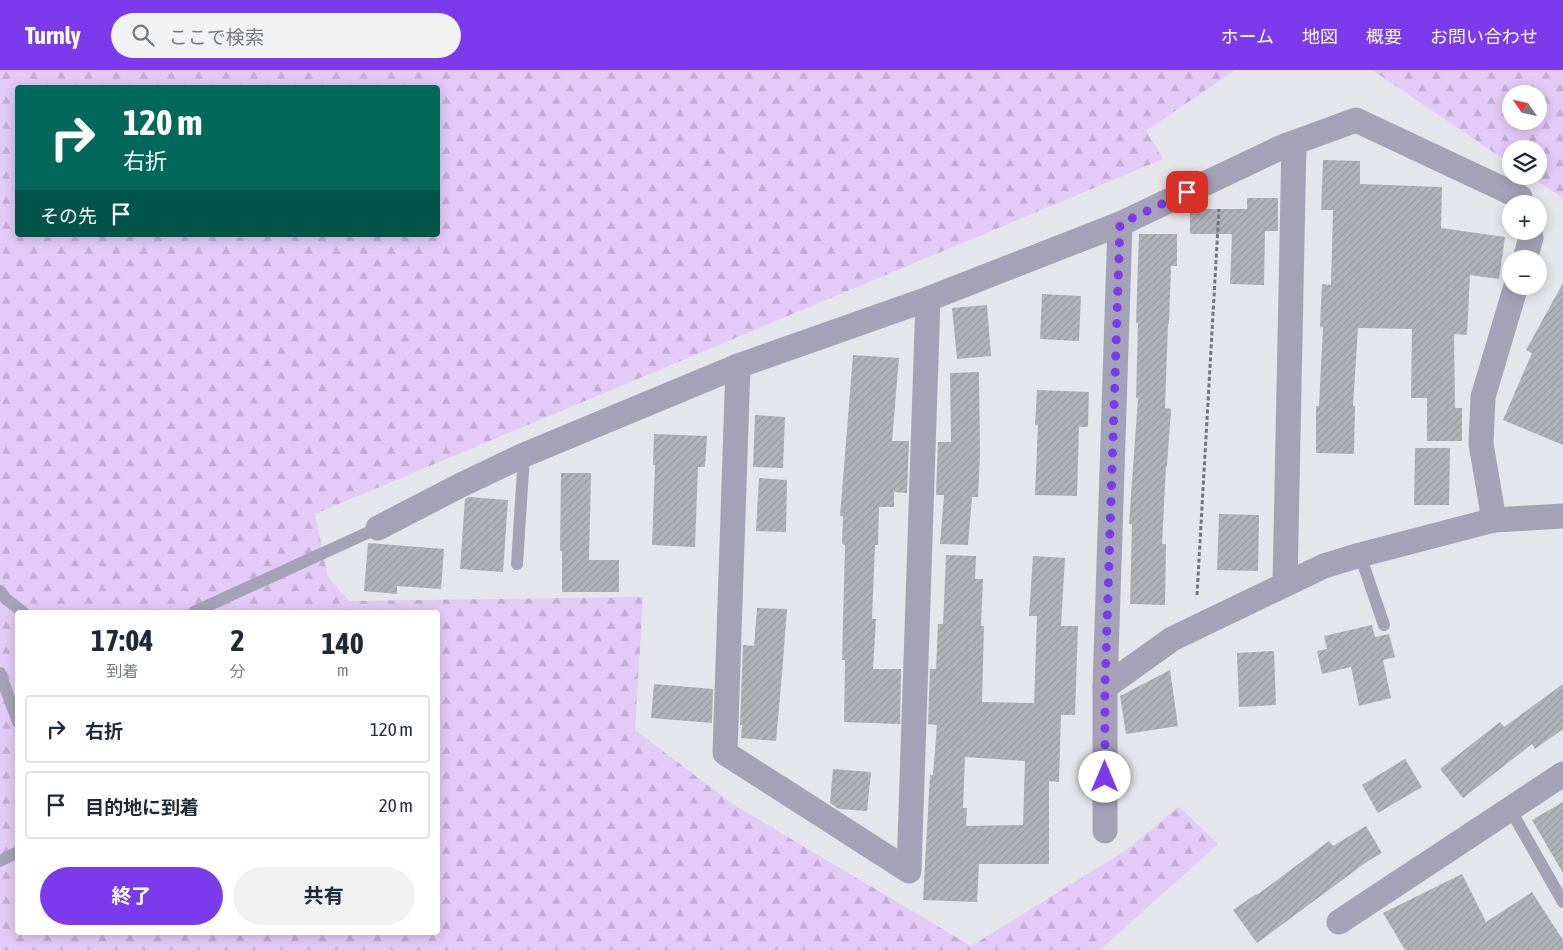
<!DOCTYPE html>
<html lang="ja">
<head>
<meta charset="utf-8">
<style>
	body { margin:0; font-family:"Asap Condensed","Noto Sans JP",sans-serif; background:#f2f2f3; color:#1f2937; height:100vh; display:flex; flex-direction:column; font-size:19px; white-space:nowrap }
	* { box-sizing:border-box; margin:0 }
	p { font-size:16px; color:#747a83 }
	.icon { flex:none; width:28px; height:28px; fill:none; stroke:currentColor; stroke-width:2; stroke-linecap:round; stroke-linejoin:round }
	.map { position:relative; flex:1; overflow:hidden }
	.sheet { position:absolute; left:15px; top:540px; width:425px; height:325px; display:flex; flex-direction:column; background:#fff; border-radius:5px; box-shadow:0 2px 12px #0003 }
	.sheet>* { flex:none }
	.hud { position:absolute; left:15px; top:15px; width:425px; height:152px; border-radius:5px; box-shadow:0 2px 12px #0003; background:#00695c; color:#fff; overflow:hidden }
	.needle { width:32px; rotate:304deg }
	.controls { position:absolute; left:1502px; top:15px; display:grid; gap:10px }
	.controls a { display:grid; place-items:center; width:45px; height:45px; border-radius:50%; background:#fff; box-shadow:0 2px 12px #0003; font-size:25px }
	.pin { position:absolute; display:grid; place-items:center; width:42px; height:42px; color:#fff; margin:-21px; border-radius:10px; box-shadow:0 2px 8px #0006 }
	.me { position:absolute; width:55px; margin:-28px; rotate:0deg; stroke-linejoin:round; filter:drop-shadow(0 0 4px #0008) }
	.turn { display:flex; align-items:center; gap:18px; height:105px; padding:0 25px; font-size:22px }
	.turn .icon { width:65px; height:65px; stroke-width:2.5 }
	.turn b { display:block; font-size:35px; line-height:42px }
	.then { display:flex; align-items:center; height:48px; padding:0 25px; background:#0003; gap:10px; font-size:19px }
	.eta { display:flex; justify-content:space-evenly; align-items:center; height:85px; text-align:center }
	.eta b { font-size:30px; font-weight:700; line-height:35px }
	.action { display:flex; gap:10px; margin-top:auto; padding:10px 25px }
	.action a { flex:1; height:58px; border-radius:30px; background:#7c3aed; color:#fff; font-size:20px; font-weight:700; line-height:58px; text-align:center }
	.action a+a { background:#f2f2f3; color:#1f2937 }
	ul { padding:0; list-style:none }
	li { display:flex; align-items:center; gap:15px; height:68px; margin:0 10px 8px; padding:0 15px; border:2px solid #e0e1e3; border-radius:5px }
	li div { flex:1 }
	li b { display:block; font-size:19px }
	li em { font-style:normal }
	header { display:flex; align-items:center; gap:30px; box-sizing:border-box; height:70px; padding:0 25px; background:#7c3aed; color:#fff }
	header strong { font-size:24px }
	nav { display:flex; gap:28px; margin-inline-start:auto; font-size:18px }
	.search { width:350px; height:45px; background:#f2f2f3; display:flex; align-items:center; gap:12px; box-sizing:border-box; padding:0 18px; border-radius:28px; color:#747a83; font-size:19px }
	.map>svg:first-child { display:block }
	.forest { fill:url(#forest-firs); fill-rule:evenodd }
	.building { fill:url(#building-hatch); fill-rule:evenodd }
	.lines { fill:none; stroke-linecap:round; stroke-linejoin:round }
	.path { stroke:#737478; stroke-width:3; stroke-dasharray:4 2.5; stroke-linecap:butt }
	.service { stroke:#a5a2b7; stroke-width:12 }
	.minor { stroke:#a5a2b7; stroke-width:25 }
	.route { stroke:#7c3aed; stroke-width:9; stroke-dasharray:0 16.2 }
</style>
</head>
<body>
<header>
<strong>Turnly</strong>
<div class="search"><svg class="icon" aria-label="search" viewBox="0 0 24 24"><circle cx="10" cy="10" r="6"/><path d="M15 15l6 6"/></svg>ここで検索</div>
<nav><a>ホーム</a><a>地図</a><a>概要</a><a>お問い合わせ</a></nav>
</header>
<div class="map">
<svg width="1563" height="880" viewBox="0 0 1563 880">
	<defs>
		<pattern id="forest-firs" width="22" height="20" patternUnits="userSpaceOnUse" patternTransform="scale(1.25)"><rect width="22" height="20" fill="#e4caf7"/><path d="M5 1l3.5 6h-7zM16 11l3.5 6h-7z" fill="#c3acd3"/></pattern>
		<pattern id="building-hatch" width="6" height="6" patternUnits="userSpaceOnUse" patternTransform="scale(1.25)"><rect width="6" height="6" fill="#b0b3b7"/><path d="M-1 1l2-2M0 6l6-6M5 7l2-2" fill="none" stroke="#96999c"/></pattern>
	</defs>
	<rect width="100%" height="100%" fill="#e4e6eb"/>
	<g class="forest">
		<path d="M 0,0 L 1235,0 L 1146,61 L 1163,89 L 315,444 L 328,507 L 349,531 L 643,527 L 635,660 L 734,735 L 971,876 L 1125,781 L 1179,737 L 1218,774 L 1100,880 L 0,880 ZM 18,18 L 438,18 L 438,165 L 18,165 ZM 18,542 L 438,542 L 438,862 L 18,862 Z"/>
		<path d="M 1372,0 L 1563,0 L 1563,128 L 1530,106 L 1539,106 L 1539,79 L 1511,79 L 1511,94 ZM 1511,24 L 1539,24 L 1539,51 L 1511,51 Z"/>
	</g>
	<g class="building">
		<path d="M 1323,90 L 1360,91 L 1360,114 L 1442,117 L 1441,158 L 1505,167 L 1499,209 L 1470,205 L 1467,265 L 1454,264 L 1455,338 L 1462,338 L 1462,371 L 1427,371 L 1427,328 L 1411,328 L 1412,259 L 1358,258 L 1353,336 L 1355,336 L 1354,384 L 1316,383 L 1316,336 L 1319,336 L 1323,257 L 1320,257 L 1322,214 L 1331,215 L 1333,140 L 1321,140 Z"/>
		<path d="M 1247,128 L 1278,128 L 1278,161 L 1265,161 L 1264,215 L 1230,214 L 1232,164 L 1190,164 L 1190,139 L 1247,139 Z"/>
		<path d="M 1139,164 L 1177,164 L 1177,196 L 1171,196 L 1169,254 L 1168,254 L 1165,338 L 1171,339 L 1167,396 L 1166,396 L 1162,474 L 1166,474 L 1165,535 L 1130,534 L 1132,454 L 1129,454 L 1138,328 L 1136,328 L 1138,253 L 1136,253 Z"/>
		<path d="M 1563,213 L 1563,375 L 1503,350 L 1532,283 L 1526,280 Z"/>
		<path d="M 1042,224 L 1081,226 L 1079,271 L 1040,269 Z"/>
		<path d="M 987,235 L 991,286 L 957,289 L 952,238 Z"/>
		<path d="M 853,285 L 899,288 L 892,371 L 909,371 L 907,423 L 894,422 L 894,437 L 879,437 L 878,475 L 875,475 L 872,549 L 876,549 L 873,599 L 901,599 L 900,654 L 844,652 L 845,590 L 842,590 L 845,475 L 842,474 L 843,446 L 840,446 Z"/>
		<path d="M 979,302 L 980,385 L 978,427 L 972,427 L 968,475 L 940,474 L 944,425 L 936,425 L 938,372 L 951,372 L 950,303 Z"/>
		<path d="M 1037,320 L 1089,322 L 1088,357 L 1079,357 L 1077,426 L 1035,425 L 1038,355 L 1035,355 Z"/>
		<path d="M 755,345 L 785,347 L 783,398 L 753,397 Z"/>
		<path d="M 654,364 L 707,366 L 705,397 L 698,397 L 695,477 L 652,475 L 655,395 L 653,395 Z"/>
		<path d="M 1415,378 L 1450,378 L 1449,435 L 1414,435 Z"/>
		<path d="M 561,403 L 591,403 L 589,490 L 619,490 L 619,522 L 562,522 L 562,481 L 560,481 Z"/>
		<path d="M 759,408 L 787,410 L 786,462 L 756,461 Z"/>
		<path d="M 469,427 L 508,430 L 503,502 L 460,499 L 465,429 Z"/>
		<path d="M 1219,444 L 1259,445 L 1258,501 L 1217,500 Z"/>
		<path d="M 368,473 L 444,479 L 441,519 L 397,516 L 397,524 L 364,521 Z"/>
		<path d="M 946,485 L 976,486 L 975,509 L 983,509 L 981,556 L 984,556 L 982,632 L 1034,633 L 1037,546 L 1029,546 L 1033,486 L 1065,488 L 1061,556 L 1078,556 L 1075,645 L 1061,645 L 1059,712 L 1049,711 L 1049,794 L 979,794 L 977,832 L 923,830 L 930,705 L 933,705 L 937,655 L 928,654 L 930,599 L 936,599 L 938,554 L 943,554 ZM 965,687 L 1025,691 L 1023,755 L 966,756 L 967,738 L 963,738 Z"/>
		<path d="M 757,538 L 787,539 L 782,604 L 776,671 L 741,668 L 742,655 L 740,655 L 743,575 L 754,576 Z"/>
		<path d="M 1372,555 L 1375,567 L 1389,564 L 1395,587 L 1383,590 L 1391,628 L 1359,636 L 1351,597 L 1322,604 L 1317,581 L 1327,579 L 1324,566 Z"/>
		<path d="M 1274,581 L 1276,635 L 1239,637 L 1237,583 Z"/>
		<path d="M 1170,600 L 1178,656 L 1126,664 L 1120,626 Z"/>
		<path d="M 654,614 L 713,619 L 712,653 L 651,648 Z"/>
		<path d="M 1563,614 L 1563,659 L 1535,679 L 1532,674 L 1463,728 L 1440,699 L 1500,652 L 1504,657 Z"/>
		<path d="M 1405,689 L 1422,717 L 1378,743 L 1362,715 Z"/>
		<path d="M 833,699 L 871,702 L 867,741 L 839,739 L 830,733 Z"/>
		<path d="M 1563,732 L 1563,803 L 1532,750 Z"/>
		<path d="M 1366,756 L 1382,783 L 1368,791 L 1257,873 L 1233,840 L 1256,824 L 1257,825 L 1329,771 L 1333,776 Z"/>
		<path d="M 1462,804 L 1486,852 L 1532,822 L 1563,870 L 1563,880 L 1405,880 L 1383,843 Z"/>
	</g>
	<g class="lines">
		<path class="path" d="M 1197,525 L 1219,139"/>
		<g class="service">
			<path d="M 1360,485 L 1384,555"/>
			<path d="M 517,494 L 524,385"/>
			<path d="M 0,521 L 6,529 L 23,542"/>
			<path d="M 194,542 L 378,458"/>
			<path d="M 0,603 L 18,652"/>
			<path d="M 1510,739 L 1563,832"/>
			<path d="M 0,791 L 18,782"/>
		</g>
		<g class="minor">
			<path d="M 1525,189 L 1531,168 L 1530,161"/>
			<path d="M 738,296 L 725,683 L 909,801 L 928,229"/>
			<path d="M 1494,450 L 1481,374 L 1483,327 L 1516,216"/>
			<path d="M 378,458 L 459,416 L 524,385 L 738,296 L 928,229 L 1120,154 L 1282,77 L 1356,50 L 1520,127 L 1522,134"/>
			<path d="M 1285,514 L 1294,73"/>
			<path d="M 1105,617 L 1172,569 L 1324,496 L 1360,485 L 1494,450 L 1563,446"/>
			<path d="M 1105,761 L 1105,617 L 1120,154"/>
			<path d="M 1339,852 L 1563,704"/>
		</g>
	</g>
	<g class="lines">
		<path class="route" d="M 1105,707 L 1105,617 L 1120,154 L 1187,122"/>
	</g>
</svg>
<div class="controls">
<a><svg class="needle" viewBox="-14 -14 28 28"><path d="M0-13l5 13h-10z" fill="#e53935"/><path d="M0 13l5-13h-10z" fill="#747a83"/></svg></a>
<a><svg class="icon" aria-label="layers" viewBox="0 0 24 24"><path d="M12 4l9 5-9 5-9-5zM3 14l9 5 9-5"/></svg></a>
<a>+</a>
<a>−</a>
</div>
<div class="pin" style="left:1187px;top:122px;background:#d93025"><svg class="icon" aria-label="arrive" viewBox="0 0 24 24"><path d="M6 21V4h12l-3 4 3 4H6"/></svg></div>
<svg class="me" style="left:1105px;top:707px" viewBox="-20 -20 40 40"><circle r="19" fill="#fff"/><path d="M0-13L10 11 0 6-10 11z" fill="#7c3aed"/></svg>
<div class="hud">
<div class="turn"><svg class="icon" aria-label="right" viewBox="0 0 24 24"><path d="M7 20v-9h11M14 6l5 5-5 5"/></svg><div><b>120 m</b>右折</div></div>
<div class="then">その先<svg class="icon" aria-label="arrive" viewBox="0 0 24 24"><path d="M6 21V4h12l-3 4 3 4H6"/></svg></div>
</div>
<section class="sheet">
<div class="eta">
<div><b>17:04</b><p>到着</p></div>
<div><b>2</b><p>分</p></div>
<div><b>140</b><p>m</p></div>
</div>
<ul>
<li><svg class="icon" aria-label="right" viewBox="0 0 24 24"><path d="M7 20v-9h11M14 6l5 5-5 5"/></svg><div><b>右折</b></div><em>120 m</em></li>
<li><svg class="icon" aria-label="arrive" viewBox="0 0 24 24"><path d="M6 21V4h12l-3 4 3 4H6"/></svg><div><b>目的地に到着</b></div><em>20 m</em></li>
</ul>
<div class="action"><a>終了</a><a>共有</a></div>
</section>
</div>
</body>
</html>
